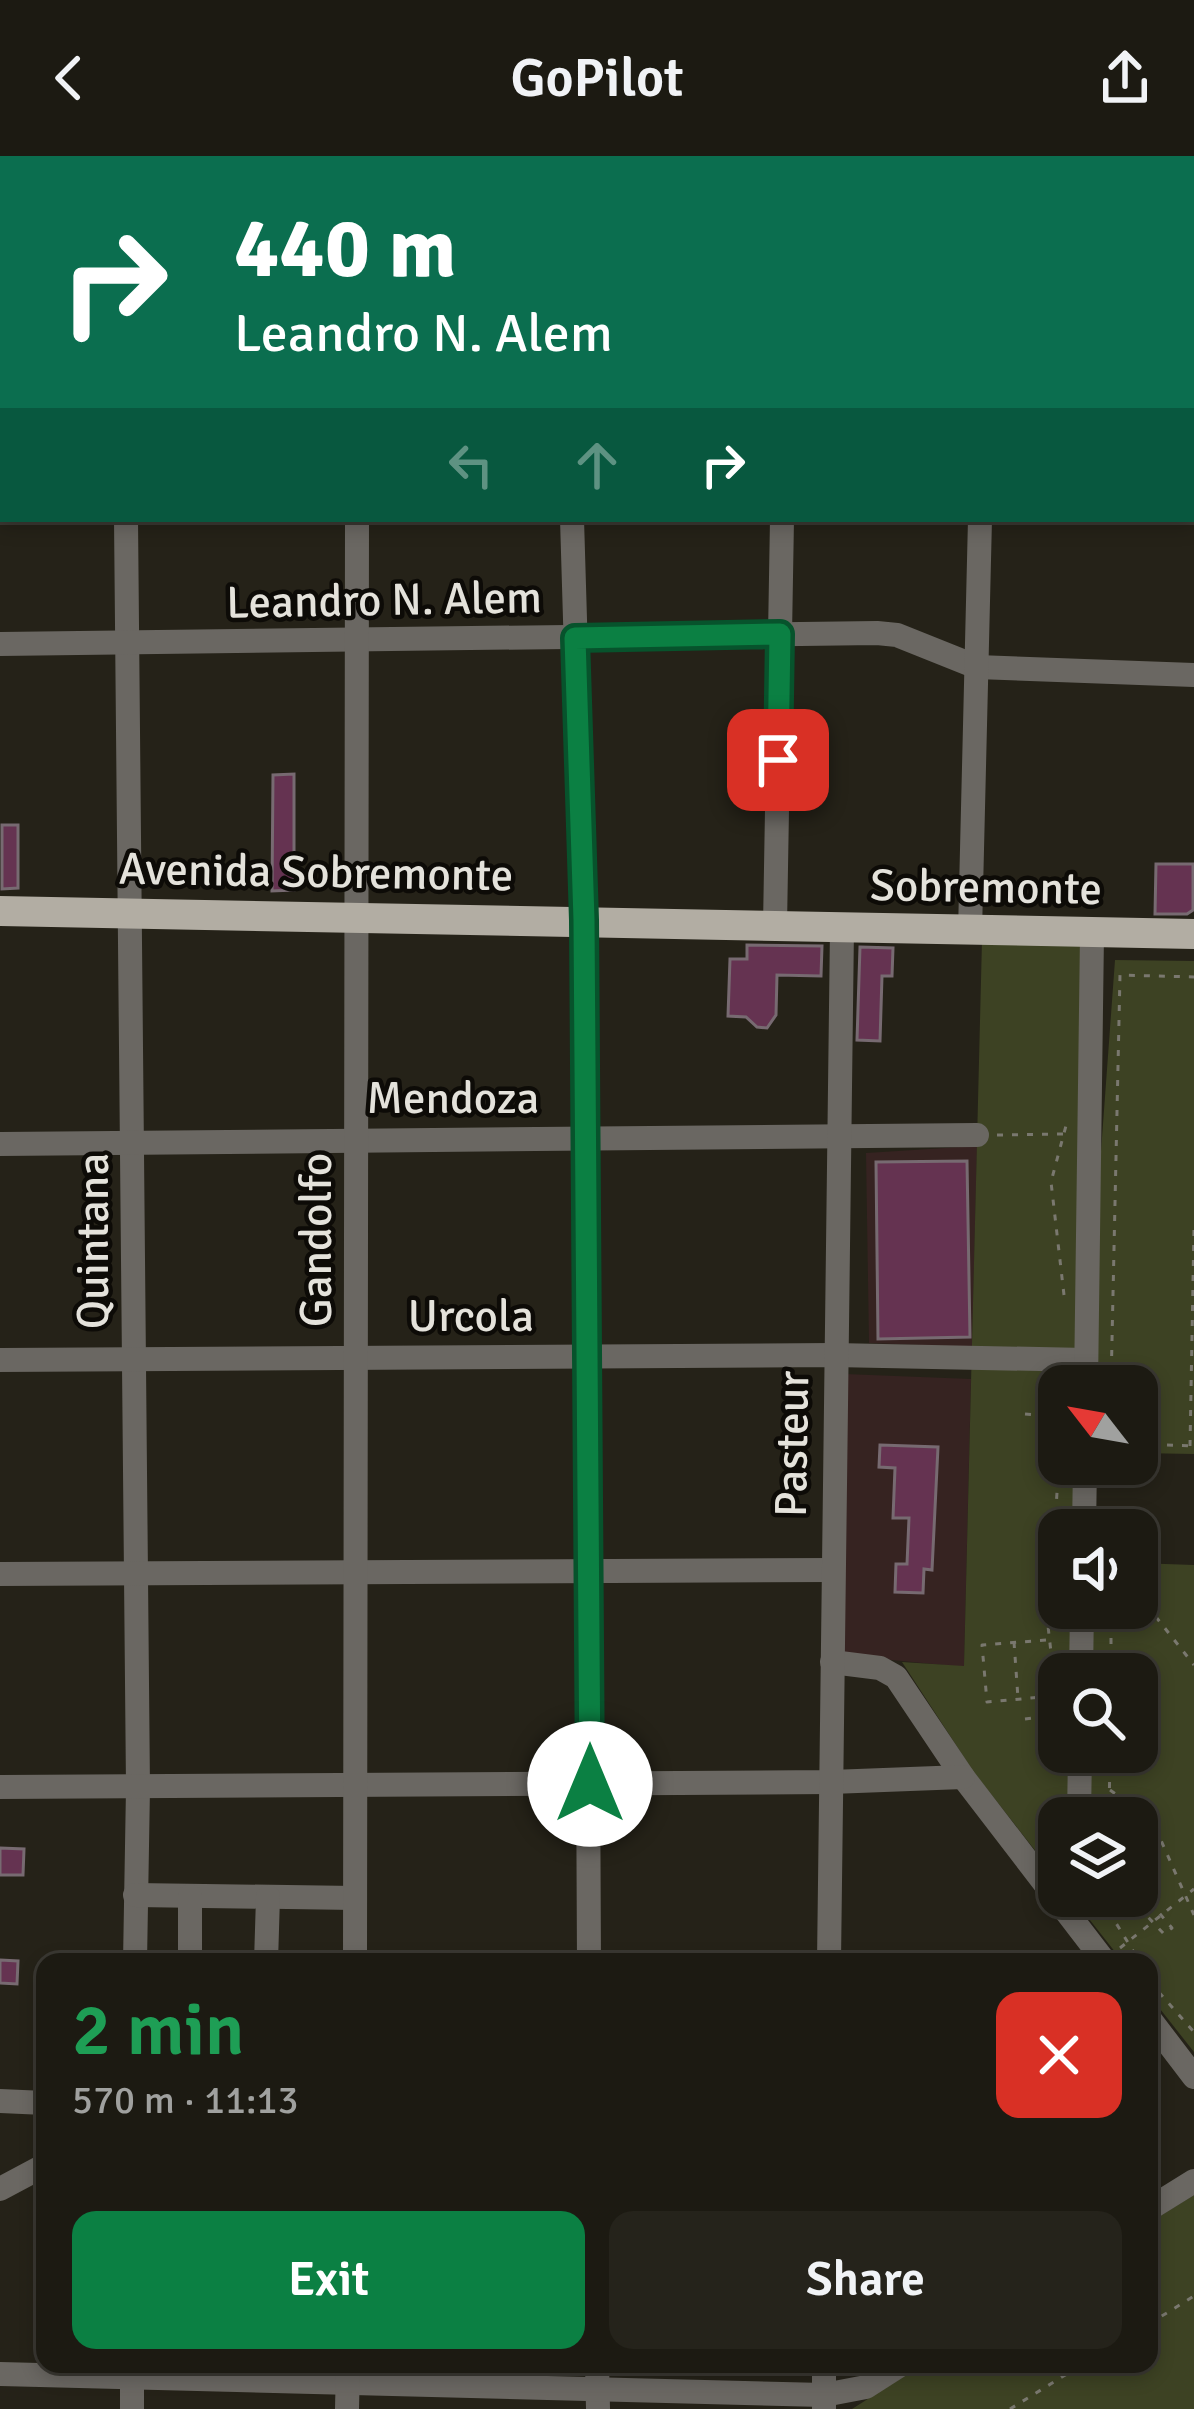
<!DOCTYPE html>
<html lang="en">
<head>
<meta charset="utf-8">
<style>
	body { margin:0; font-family:Signika,sans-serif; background:#25231b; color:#f1f3f6; height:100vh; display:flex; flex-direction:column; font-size:45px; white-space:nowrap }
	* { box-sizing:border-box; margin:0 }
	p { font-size:39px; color:#a0a19f }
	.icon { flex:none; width:66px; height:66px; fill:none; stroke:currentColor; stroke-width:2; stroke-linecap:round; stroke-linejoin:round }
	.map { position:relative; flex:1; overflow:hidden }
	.drawer { position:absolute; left:36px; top:1797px; width:1122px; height:420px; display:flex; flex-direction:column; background:#1c1a12; border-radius:24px; box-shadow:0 6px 18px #0003,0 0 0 3px #3a3832 }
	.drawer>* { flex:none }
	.banner { position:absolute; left:0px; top:0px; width:1194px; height:366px; box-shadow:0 6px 18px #0003,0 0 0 3px #3a3832; background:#0b6e4f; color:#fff; overflow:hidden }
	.needle { width:78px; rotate:301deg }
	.fabs { position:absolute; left:1038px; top:1209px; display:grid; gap:24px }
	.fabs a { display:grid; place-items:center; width:120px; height:120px; border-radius:24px; background:#1c1a12; box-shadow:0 6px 18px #0003,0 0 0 3px #3a3832; font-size:60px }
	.pin { position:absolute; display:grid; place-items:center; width:102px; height:102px; color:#fff; margin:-51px; border-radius:24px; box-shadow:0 6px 18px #0006 }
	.me { position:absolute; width:132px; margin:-66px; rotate:0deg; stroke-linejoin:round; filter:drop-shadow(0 0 9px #0008) }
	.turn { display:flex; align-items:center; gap:42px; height:252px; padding:0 36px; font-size:54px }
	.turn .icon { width:156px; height:156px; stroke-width:2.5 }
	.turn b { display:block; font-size:84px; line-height:102px }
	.lanes { display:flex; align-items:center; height:114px; padding:0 36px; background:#0003; justify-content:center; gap:60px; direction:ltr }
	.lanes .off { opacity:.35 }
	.round { display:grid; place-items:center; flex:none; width:126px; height:126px; border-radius:24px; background:#25231b }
	.headline { display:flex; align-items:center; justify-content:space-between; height:204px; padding:0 36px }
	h1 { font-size:72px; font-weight:600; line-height:90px; color:#1e9e55 }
	.button { display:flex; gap:24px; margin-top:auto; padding:24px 36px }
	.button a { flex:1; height:138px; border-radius:24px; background:#0b8043; color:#fff; font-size:48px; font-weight:600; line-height:138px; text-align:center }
	.button a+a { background:#25231b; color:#f1f3f6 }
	header { display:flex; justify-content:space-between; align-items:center; height:156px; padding:0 36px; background:#1c1a12; font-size:54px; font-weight:600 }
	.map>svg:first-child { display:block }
	.education { fill:#362321 }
	.green { fill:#3d4223; fill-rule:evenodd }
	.building { fill:#653351; stroke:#776a71; stroke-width:3 }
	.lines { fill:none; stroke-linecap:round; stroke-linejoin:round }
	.path { stroke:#7a786f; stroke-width:3; stroke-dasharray:6 9; stroke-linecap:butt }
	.minor { stroke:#6a6762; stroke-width:24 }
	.major { stroke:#b2ada3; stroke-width:30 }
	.route-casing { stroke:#07532c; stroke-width:30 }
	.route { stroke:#0b8043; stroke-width:21 }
	.labels { text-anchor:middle; stroke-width:9; stroke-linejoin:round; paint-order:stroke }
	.street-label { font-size:45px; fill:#e4e2db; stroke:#0d0b07 }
</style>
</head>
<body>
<header><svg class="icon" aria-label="back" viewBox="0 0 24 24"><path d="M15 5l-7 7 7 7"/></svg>GoPilot<svg class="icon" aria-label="share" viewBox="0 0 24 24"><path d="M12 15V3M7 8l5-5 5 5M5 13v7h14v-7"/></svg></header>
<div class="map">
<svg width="1194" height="2253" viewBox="0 0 1194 2253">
	<rect width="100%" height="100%" fill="#252218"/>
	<g class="education">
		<path d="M 977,990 L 972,1191 L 869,1187 L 866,997 Z"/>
		<path d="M 845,1218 L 971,1223 L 964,1511 L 840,1499 Z"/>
	</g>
	<g class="green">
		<path d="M 982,784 L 1092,786 L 1088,1173 L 1115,804 L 1194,805 L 1194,1298 L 1137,1297 L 1137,1230 L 1059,1230 L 1059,1308 L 1085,1308 L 1084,1374 L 1059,1374 L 1059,1452 L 1137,1452 L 1137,1407 L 1194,1409 L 1194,1896 L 1149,1839 L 1149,1806 L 1123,1806 L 1071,1740 L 1137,1740 L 1137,1662 L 1059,1662 L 1059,1725 L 973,1615 L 902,1506 L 964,1510 ZM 1059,1518 L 1137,1518 L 1137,1596 L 1059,1596 Z"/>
		<path d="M 1194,2039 L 1194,2253 L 852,2253 L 923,2208 L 1149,2208 L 1149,2067 Z"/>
	</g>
	<g class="building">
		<path d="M 294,618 L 294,734 L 272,735 L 273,619 Z"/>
		<path d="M 2,669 L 18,669 L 18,732 L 2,733 Z"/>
		<path d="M 1156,708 L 1193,708 L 1193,754 L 1187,758 L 1155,758 Z"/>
		<path d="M 747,789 L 822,790 L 821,820 L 777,819 L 776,859 L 767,872 L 757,871 L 746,861 L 728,860 L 730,803 L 747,803 Z"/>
		<path d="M 860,791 L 893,792 L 892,820 L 882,820 L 880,885 L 857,884 Z"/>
		<path d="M 967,1005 L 970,1181 L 878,1183 L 876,1006 Z"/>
		<path d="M 880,1289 L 938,1291 L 932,1414 L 924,1413 L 923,1437 L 895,1436 L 896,1408 L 907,1408 L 909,1362 L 893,1362 L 895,1312 L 879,1311 Z"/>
		<path d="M 0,1692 L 24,1693 L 23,1719 L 0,1719 Z"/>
		<path d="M 0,1804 L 18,1805 L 17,1828 L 0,1827 Z"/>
	</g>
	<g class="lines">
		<g class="path">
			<path d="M 997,979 L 1065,978"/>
			<path d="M 1064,1139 L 1051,1026 L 1067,966"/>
			<path d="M 1111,1230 L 1120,819 L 1194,821"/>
			<path d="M 1025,1258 L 1059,1261"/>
			<path d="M 1137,1288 L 1194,1290"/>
			<path d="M 1190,1290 L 1194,1072"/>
			<path d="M 1038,1292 L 1047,1223"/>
			<path d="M 1059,1307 L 1048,1470 L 1059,1567"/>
			<path d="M 1137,1437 L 1194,1509"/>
			<path d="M 1046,1484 L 982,1489 L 987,1546 L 1054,1540"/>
			<path d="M 1014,1486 L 1018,1542"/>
			<path d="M 1111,1518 L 1111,1452"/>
			<path d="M 1025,1563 L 1056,1559"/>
			<path d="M 1110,1634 L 1152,1664 L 1194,1759"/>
			<path d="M 1109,1662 L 1110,1596"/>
			<path d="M 1108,1740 L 1111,1759 L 1140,1806"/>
			<path d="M 1128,1740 L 1164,1778 L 1172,1772 L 1137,1731"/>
			<path d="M 1120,1792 L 1194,1733"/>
			<path d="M 1149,1825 L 1194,1876"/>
			<path d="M 1149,2168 L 1194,2140"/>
			<path d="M 1010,2253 L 1083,2208"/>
		</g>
		<g class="minor">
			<path d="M 123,0 L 123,3"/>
			<path d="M 1171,0 L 1194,0"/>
			<path d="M 361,3 L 361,0"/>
			<path d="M 568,3 L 568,0"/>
			<path d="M 788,3 L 788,0"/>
			<path d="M 987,3 L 987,0"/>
			<path d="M 0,226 L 3,226"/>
			<path d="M 1191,259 L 1194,259"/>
			<path d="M 126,363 L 138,1632 L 135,1806"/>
			<path d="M 572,363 L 584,764 L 589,1806"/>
			<path d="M 0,488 L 877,477 L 897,479 L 977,511 L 1194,519"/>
			<path d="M 775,770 L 782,363"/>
			<path d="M 970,776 L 980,363"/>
			<path d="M 0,988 L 977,979"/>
			<path d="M 0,1204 L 834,1199 L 1086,1204"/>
			<path d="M 1086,1230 L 1092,778"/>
			<path d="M 1084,1374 L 1085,1308"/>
			<path d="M 0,1418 L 832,1414"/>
			<path d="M 832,1506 L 880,1512 L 896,1521 L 963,1621 L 1105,1806"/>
			<path d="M 1081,1518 L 1082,1452"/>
			<path d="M 0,1631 L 831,1626 L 963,1621"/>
			<path d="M 1079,1662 L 1080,1596"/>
			<path d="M 135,1739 L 355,1742"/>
			<path d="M 190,1806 L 190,1740"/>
			<path d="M 266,1806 L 268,1741"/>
			<path d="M 355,1806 L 357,363"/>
			<path d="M 829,1806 L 842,772"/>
			<path d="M 1149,1862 L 1194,1921"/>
			<path d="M 0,1945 L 45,1947"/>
			<path d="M 0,2033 L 45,2009"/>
			<path d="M 1149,2053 L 1194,2025"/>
			<path d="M 597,2208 L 598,2253"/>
			<path d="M 0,2218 L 824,2239 L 866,2231 L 902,2208"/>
			<path d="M 132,2253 L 132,2208"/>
			<path d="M 347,2253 L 348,2208"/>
			<path d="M 824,2253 L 824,2208"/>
		</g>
		<path class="major" d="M 0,755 L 1194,778"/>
	</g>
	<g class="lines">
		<defs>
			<path id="route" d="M 590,1628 L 584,764 L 575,482 L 780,478 L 778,604"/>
		</defs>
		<use href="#route" class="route-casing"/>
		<use href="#route" class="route"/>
	</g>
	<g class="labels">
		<g class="street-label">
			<text transform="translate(384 443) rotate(-1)" y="16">Leandro N. Alem</text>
			<text transform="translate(316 715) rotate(1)" y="16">Avenida Sobremonte</text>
			<text transform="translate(986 730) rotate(1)" y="16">Sobremonte</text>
			<text x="453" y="957">Mendoza</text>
			<text transform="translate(315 1084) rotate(-90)" y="16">Gandolfo</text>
			<text transform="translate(92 1085) rotate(-90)" y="16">Quintana</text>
			<text x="471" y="1175">Urcola</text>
			<text transform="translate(791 1288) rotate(-89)" y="16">Pasteur</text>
		</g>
	</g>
</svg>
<div class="fabs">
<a><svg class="needle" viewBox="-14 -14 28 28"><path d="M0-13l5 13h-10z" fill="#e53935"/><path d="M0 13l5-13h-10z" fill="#a0a19f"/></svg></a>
<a><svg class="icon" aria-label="sound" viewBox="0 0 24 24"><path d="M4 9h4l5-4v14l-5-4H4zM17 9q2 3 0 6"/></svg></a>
<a><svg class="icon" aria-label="search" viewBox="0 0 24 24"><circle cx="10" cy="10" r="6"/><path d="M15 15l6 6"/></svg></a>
<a><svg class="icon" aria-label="layers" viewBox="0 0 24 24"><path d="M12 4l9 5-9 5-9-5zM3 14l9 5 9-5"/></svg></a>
</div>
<div class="pin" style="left:778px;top:604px;background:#d93025"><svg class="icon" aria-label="arrive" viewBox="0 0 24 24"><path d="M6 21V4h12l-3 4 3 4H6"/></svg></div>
<svg class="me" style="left:590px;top:1628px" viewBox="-20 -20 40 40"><circle r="19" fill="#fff"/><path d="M0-13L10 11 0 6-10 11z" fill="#0b8043"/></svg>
<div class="banner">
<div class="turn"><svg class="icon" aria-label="right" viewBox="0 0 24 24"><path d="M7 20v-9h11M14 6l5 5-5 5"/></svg><div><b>440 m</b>Leandro N. Alem</div></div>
<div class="lanes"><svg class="icon off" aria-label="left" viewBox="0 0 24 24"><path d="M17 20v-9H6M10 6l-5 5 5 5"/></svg><svg class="icon off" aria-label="ahead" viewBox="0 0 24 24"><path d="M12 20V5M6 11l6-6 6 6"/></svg><svg class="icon" aria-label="right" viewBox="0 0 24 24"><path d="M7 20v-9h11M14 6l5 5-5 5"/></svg></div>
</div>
<section class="drawer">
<div class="headline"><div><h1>2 min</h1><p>570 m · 11:13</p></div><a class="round" style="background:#d93025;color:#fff"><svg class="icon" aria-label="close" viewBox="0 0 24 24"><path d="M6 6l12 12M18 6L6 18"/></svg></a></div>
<div class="button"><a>Exit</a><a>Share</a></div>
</section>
</div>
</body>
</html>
